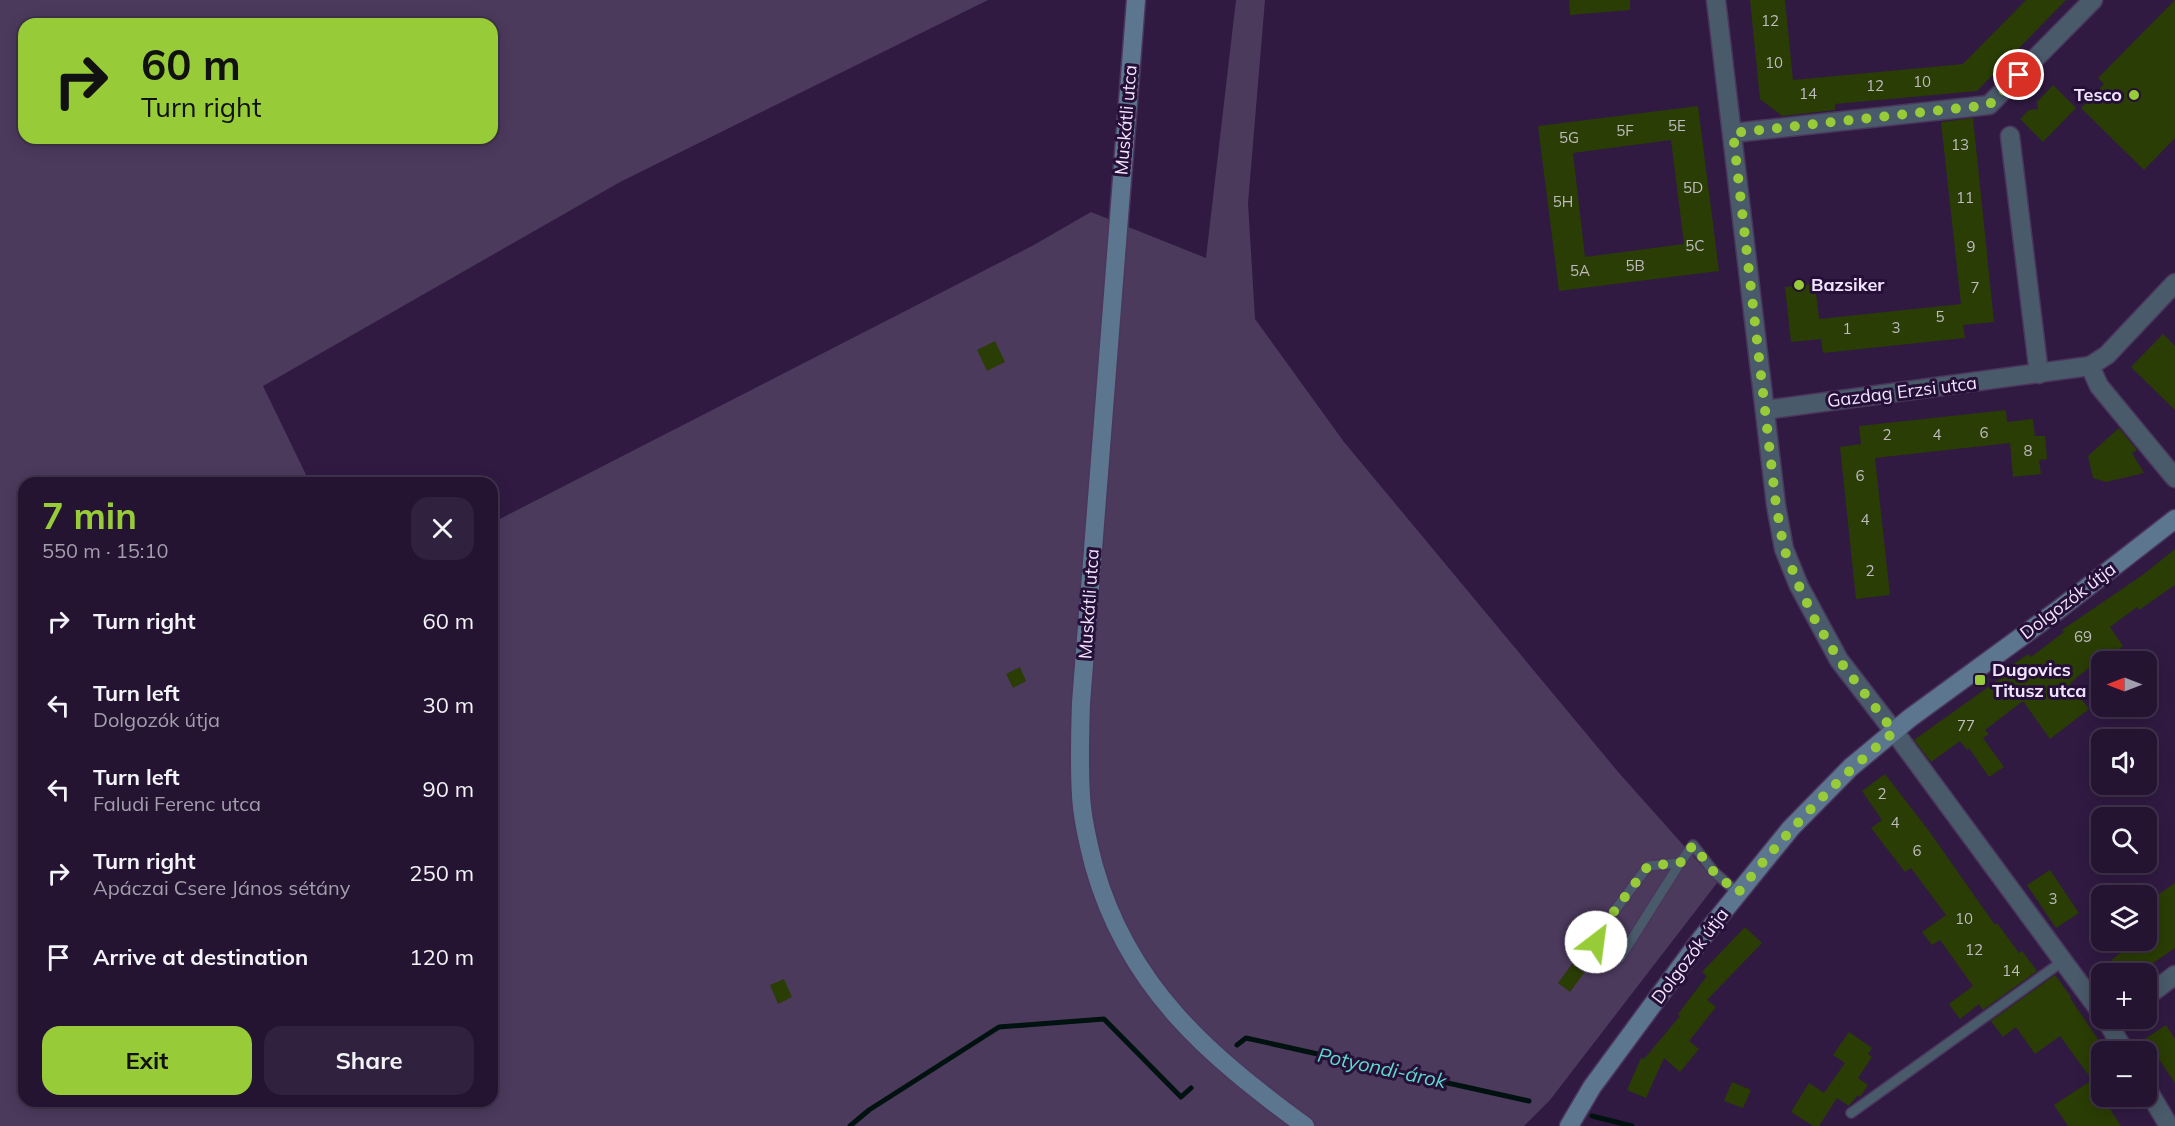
<!DOCTYPE html>
<html lang="en">
<head>
<meta charset="utf-8">
<style>
	body { margin:0; font-family:Mulish,sans-serif; background:#30213e; color:#f1f3f6; height:100vh; display:flex; flex-direction:column; font-size:22px; white-space:nowrap }
	* { box-sizing:border-box; margin:0 }
	p { font-size:20px; color:#a39eac }
	.icon { flex:none; width:33px; height:33px; fill:none; stroke:currentColor; stroke-width:2; stroke-linecap:round; stroke-linejoin:round }
	.map { position:relative; flex:1; overflow:hidden }
	.sheet { position:absolute; left:18px; top:477px; width:480px; height:630px; display:flex; flex-direction:column; background:#241432; border-radius:18px; box-shadow:0 3px 15px #0003,0 0 0 2px #41334d }
	.sheet>* { flex:none }
	.top-card { position:absolute; left:18px; top:18px; width:480px; height:126px; border-radius:18px; box-shadow:0 3px 15px #0003,0 0 0 2px #41334d; background:#97cc38; color:#111; overflow:hidden }
	.needle { width:39px; rotate:270deg }
	.controls { position:absolute; left:2091px; top:651px; display:grid; gap:12px }
	.controls a { display:grid; place-items:center; width:66px; height:66px; border-radius:12px; background:#241432; box-shadow:0 3px 15px #0003,0 0 0 2px #41334d; font-size:30px }
	.pin { position:absolute; display:grid; place-items:center; width:51px; height:51px; color:#fff; margin:-26px; border:3px solid #fff; border-radius:50%; box-shadow:0 2px 6px #0007 }
	.me { position:absolute; width:66px; margin:-33px; rotate:30deg; stroke-linejoin:round; filter:drop-shadow(0 0 4px #0008) }
	.turn { display:flex; align-items:center; gap:21px; height:126px; padding:0 24px; font-size:27px }
	.turn .icon { width:78px; height:78px; stroke-width:2.5 }
	.turn b { display:block; font-size:42px; line-height:51px }
	.round { display:grid; place-items:center; flex:none; width:63px; height:63px; border-radius:18px; background:#30213e }
	.headline { display:flex; align-items:center; justify-content:space-between; height:102px; padding:0 24px }
	h1 { font-size:36px; font-weight:700; line-height:45px; color:#97cc38 }
	.cta { display:flex; gap:12px; margin-top:auto; padding:12px 24px }
	.cta a { flex:1; height:69px; border-radius:18px; background:#97cc38; color:#111; font-size:24px; font-weight:700; line-height:69px; text-align:center }
	.cta a+a { background:#30213e; color:#f1f3f6 }
	ul { padding:0; list-style:none }
	li { display:flex; align-items:center; gap:18px; height:84px; padding:0 24px }
	li div { flex:1 }
	li b { display:block; font-size:22px }
	li em { font-style:normal }
	.map>svg:first-child { display:block }
	.green { fill:#4c3a5d; fill-rule:evenodd }
	.lines { fill:none; stroke-linecap:round; stroke-linejoin:round }
	.stream { stroke:#001210; stroke-width:5 }
	.building { fill:#2a3d04; fill-rule:evenodd }
	.service-casing { stroke:#4b365c; stroke-width:12 }
	.minor-casing { stroke:#4b365c; stroke-width:21 }
	.secondary-casing { stroke:#4b365c; stroke-width:21 }
	.service { stroke:#495a6a; stroke-width:9 }
	.minor { stroke:#495a6a; stroke-width:18 }
	.secondary { stroke:#5c7690; stroke-width:18 }
	.route { stroke:#97cc38; stroke-width:10; stroke-dasharray:0 18 }
	.poi-dot { fill:#97cc38; stroke:#261037; stroke-width:2 }
	.labels { text-anchor:middle; stroke-width:6; stroke-linejoin:round; paint-order:stroke }
	.number-label { font-size:15px; fill:#bfbbc0 }
	.poi-label { font-size:18px; font-weight:bold; fill:#f1e5ff; stroke:#261037; text-anchor:start }
	.street-label { font-size:18px; fill:#f1e5ff; stroke:#261037 }
	.water-label { font-size:20px; font-style:italic; fill:#5edacf; stroke:#261037 }
</style>
</head>
<body>
<div class="map">
<svg width="2175" height="1126" viewBox="0 0 2175 1126">
	<rect width="100%" height="100%" fill="#301a42"/>
	<path class="green" d="M 0,0 L 988,0 L 620,182 L 263,386 L 310,483 L 24,483 L 24,1101 L 492,1101 L 492,523 L 1032,246 L 1091,212 L 1206,258 L 1236,0 L 1265,0 L 1248,203 L 1255,319 L 1344,442 L 1619,773 L 1717,883 L 1550,1100 L 1524,1126 L 0,1126 ZM 24,24 L 492,24 L 492,138 L 24,138 Z"/>
	<g class="lines">
		<g class="stream">
			<path d="M 1237,1045 L 1246,1038 L 1529,1101"/>
			<path d="M 1592,1116 L 1632,1126"/>
			<path d="M 850,1126 L 869,1110 L 999,1027 L 1104,1019 L 1181,1097 L 1191,1088"/>
		</g>
	</g>
	<g class="building">
		<path d="M 1569,0 L 1630,0 L 1630,10 L 1570,15 Z"/>
		<path d="M 1750,0 L 1785,0 L 1793,80 L 1963,64 L 2026,0 L 2066,0 L 1977,91 L 1835,104 L 1835,110 L 1782,116 L 1760,99 Z"/>
		<path d="M 2175,0 L 2175,138 L 2144,170 L 2081,108 L 2104,84 L 2098,78 Z"/>
		<path d="M 2053,85 L 2076,108 L 2043,142 L 2020,119 L 2029,110 L 2038,109 L 2037,102 Z"/>
		<path d="M 1698,106 L 1719,271 L 1559,291 L 1538,126 ZM 1671,140 L 1684,244 L 1585,257 L 1573,153 Z"/>
		<path d="M 1973,118 L 1994,322 L 1963,325 L 1965,338 L 1823,353 L 1821,339 L 1791,342 L 1785,287 L 1815,284 L 1819,319 L 1961,304 L 1941,122 Z"/>
		<path d="M 2163,334 L 2175,346 L 2175,410 L 2131,367 Z"/>
		<path d="M 995,341 L 1005,362 L 987,371 L 977,350 Z"/>
		<path d="M 2006,410 L 2007,422 L 2033,419 L 2035,436 L 2045,436 L 2047,459 L 2039,460 L 2041,474 L 2013,477 L 2010,443 L 1875,458 L 1890,595 L 1856,599 L 1840,447 L 1861,444 L 1859,426 Z"/>
		<path d="M 2119,428 L 2137,450 L 2132,453 L 2144,473 L 2106,482 L 2093,478 L 2088,456 Z"/>
		<path d="M 2175,549 L 2175,585 L 2139,610 L 2137,607 L 2110,627 L 2123,646 L 2112,654 L 2117,662 L 2099,660 L 2070,683 L 2089,709 L 2050,739 L 2023,701 L 1985,730 L 1989,734 L 1983,738 L 2004,767 L 1989,777 L 1969,748 L 1967,750 L 1960,741 L 1931,762 L 1914,740 L 2005,675 L 2002,672 L 2028,654 L 2031,657 L 2064,632 L 2062,630 L 2144,574 Z"/>
		<path d="M 1020,667 L 1026,681 L 1013,688 L 1006,674 Z"/>
		<path d="M 1885,774 L 1929,831 L 1995,925 L 1997,923 L 2019,953 L 2022,951 L 2037,971 L 1983,1010 L 1979,1004 L 1960,1019 L 1949,1004 L 1973,986 L 1940,940 L 1932,945 L 1922,932 L 1946,915 L 1911,868 L 1905,872 L 1871,828 L 1882,820 L 1862,791 Z"/>
		<path d="M 2050,870 L 2079,913 L 2056,928 L 2027,885 Z"/>
		<path d="M 2175,883 L 2175,948 L 2137,974 L 2093,974 L 2126,949 L 2120,940 L 2146,940 L 2146,903 Z"/>
		<path d="M 1745,927 L 1762,943 L 1707,1000 L 1716,1007 L 1689,1041 L 1699,1049 L 1680,1072 L 1664,1058 L 1646,1098 L 1627,1090 L 1641,1058 L 1644,1059 L 1680,1016 L 1678,1014 L 1707,976 L 1702,972 Z"/>
		<path d="M 1572,964 L 1584,973 L 1570,992 L 1558,983 Z"/>
		<path d="M 2055,975 L 2071,997 L 2070,998 L 2102,1045 L 2102,1097 L 2121,1126 L 2068,1126 L 2054,1105 L 2092,1080 L 2060,1036 L 2035,1054 L 2016,1027 L 2003,1037 L 1991,1021 Z"/>
		<path d="M 784,979 L 792,997 L 778,1004 L 770,985 Z"/>
		<path d="M 2166,1025 L 2175,1039 L 2175,1083 L 2145,1039 Z"/>
		<path d="M 1849,1032 L 1872,1048 L 1868,1054 L 1872,1057 L 1858,1078 L 1868,1085 L 1860,1097 L 1858,1095 L 1849,1106 L 1837,1098 L 1819,1126 L 1813,1126 L 1791,1112 L 1809,1083 L 1824,1093 L 1845,1063 L 1833,1055 Z"/>
		<path d="M 1732,1082 L 1751,1090 L 1743,1108 L 1724,1101 Z"/>
	</g>
	<g class="lines">
		<defs>
			<g id="service">
				<path d="M 1680,863 L 1620,958 C 1604,959 1594,950 1598,933 L 1648,866 L 1680,863 L 1693,845 L 1714,872 L 1738,893"/>
				<path d="M 1851,1113 L 2063,961"/>
			</g>
			<g id="minor">
				<path d="M 1716,0 L 1776,505 L 1784,549 L 1799,586 L 1839,660 L 1899,738 L 2102,1014"/>
				<path d="M 1733,133 L 1989,105 L 2093,0"/>
				<path d="M 2010,136 L 2039,374"/>
				<path d="M 2090,366 L 2099,386 L 2175,478"/>
				<path d="M 1765,410 L 2090,366 L 2107,355 L 2175,283"/>
				<path d="M 2146,997 L 2175,975"/>
				<path d="M 2105,1018 L 2125,1052"/>
				<path d="M 2146,1087 L 2169,1126"/>
			</g>
			<g id="secondary">
				<path d="M 1136,0 L 1081,703 C 1080,734 1079,764 1081,795 C 1082,818 1088,843 1094,866 C 1128,987 1208,1055 1305,1126"/>
				<path d="M 1569,1126 L 1592,1087 L 1701,939 L 1791,828 L 1851,767 L 1910,718 L 2058,610 L 2175,519"/>
			</g>
		</defs>
		<use href="#service" class="service-casing"/>
		<use href="#minor" class="minor-casing"/>
		<use href="#secondary" class="secondary-casing"/>
		<use href="#service" class="service"/>
		<use href="#minor" class="minor"/>
		<use href="#secondary" class="secondary"/>
	</g>
	<g class="lines">
		<path class="route" d="M 1596,942 L 1598,933 L 1648,866 L 1680,863 L 1693,845 L 1714,872 L 1738,893 C 1785,833 1835,781 1894,732 L 1839,660 L 1815,620 L 1799,586 L 1784,549 L 1776,505 L 1733,133 L 1989,105 L 2019,75"/>
	</g>
	<g class="poi-dot">
		<circle cx="2134" cy="95" r="6"/>
		<circle cx="1799" cy="285" r="6"/>
		<rect x="1974" y="674" width="12" height="12" rx="3"/>
	</g>
	<g class="labels">
		<g class="number-label">
			<text x="1770" y="26">12</text>
			<text x="1774" y="68">10</text>
			<text x="1922" y="87">10</text>
			<text x="1875" y="91">12</text>
			<text x="1808" y="99">14</text>
			<text x="1677" y="131">5E</text>
			<text x="1625" y="136">5F</text>
			<text x="1569" y="143">5G</text>
			<text x="1960" y="150">13</text>
			<text x="1693" y="193">5D</text>
			<text x="1965" y="203">11</text>
			<text x="1563" y="207">5H</text>
			<text x="1695" y="251">5C</text>
			<text x="1971" y="252">9</text>
			<text x="1635" y="271">5B</text>
			<text x="1580" y="276">5A</text>
			<text x="1975" y="293">7</text>
			<text x="1940" y="322">5</text>
			<text x="1896" y="333">3</text>
			<text x="1847" y="334">1</text>
			<text x="1984" y="438">6</text>
			<text x="1887" y="440">2</text>
			<text x="1937" y="440">4</text>
			<text x="2028" y="456">8</text>
			<text x="1860" y="481">6</text>
			<text x="1865" y="525">4</text>
			<text x="1870" y="576">2</text>
			<text x="2083" y="642">69</text>
			<text x="1966" y="731">77</text>
			<text x="1882" y="799">2</text>
			<text x="1895" y="828">4</text>
			<text x="1917" y="856">6</text>
			<text x="2053" y="904">3</text>
			<text x="1964" y="924">10</text>
			<text x="1974" y="955">12</text>
			<text x="2011" y="976">14</text>
		</g>
		<g class="poi-label">
			<text x="2122" y="101" text-anchor="end">Tesco</text>
			<text x="1811" y="291">Bazsiker</text>
			<text x="1992" y="676">Dugovics<tspan x="1992" dy="21">Titusz utca</tspan></text>
		</g>
		<g class="street-label">
			<text transform="translate(1126 120) rotate(-85)" y="6">Muskátli utca</text>
			<text transform="translate(1902 392) rotate(-7)" y="6">Gazdag Erzsi utca</text>
			<text transform="translate(2068 601) rotate(-37)" y="6">Dolgozók útja</text>
			<text transform="translate(1089 604) rotate(-86)" y="6">Muskátli utca</text>
			<text transform="translate(1690 956) rotate(-53)" y="6">Dolgozók útja</text>
		</g>
		<g class="water-label">
			<text transform="translate(1382 1068) rotate(12)" y="7">Potyondi-árok</text>
		</g>
	</g>
</svg>
<div class="controls">
<a><svg class="needle" viewBox="-14 -14 28 28"><path d="M0-13l5 13h-10z" fill="#e53935"/><path d="M0 13l5-13h-10z" fill="#a39eac"/></svg></a>
<a><svg class="icon" aria-label="sound" viewBox="0 0 24 24"><path d="M4 9h4l5-4v14l-5-4H4zM17 9q2 3 0 6"/></svg></a>
<a><svg class="icon" aria-label="search" viewBox="0 0 24 24"><circle cx="10" cy="10" r="6"/><path d="M15 15l6 6"/></svg></a>
<a><svg class="icon" aria-label="layers" viewBox="0 0 24 24"><path d="M12 4l9 5-9 5-9-5zM3 14l9 5 9-5"/></svg></a>
<a>+</a>
<a>−</a>
</div>
<div class="pin" style="left:2019px;top:75px;background:#d93025"><svg class="icon" aria-label="arrive" viewBox="0 0 24 24"><path d="M6 21V4h12l-3 4 3 4H6"/></svg></div>
<svg class="me" style="left:1596px;top:942px" viewBox="-20 -20 40 40"><circle r="19" fill="#fff"/><path d="M0-13L10 11 0 6-10 11z" fill="#97cc38"/></svg>
<div class="top-card">
<div class="turn"><svg class="icon" aria-label="right" viewBox="0 0 24 24"><path d="M7 20v-9h11M14 6l5 5-5 5"/></svg><div><b>60 m</b>Turn right</div></div>
</div>
<section class="sheet">
<div class="headline"><div><h1>7 min</h1><p>550 m · 15:10</p></div><a class="round"><svg class="icon" aria-label="close" viewBox="0 0 24 24"><path d="M6 6l12 12M18 6L6 18"/></svg></a></div>
<ul>
<li><svg class="icon" aria-label="right" viewBox="0 0 24 24"><path d="M7 20v-9h11M14 6l5 5-5 5"/></svg><div><b>Turn right</b></div><em>60 m</em></li>
<li><svg class="icon" aria-label="left" viewBox="0 0 24 24"><path d="M17 20v-9H6M10 6l-5 5 5 5"/></svg><div><b>Turn left</b><p>Dolgozók útja</p></div><em>30 m</em></li>
<li><svg class="icon" aria-label="left" viewBox="0 0 24 24"><path d="M17 20v-9H6M10 6l-5 5 5 5"/></svg><div><b>Turn left</b><p>Faludi Ferenc utca</p></div><em>90 m</em></li>
<li><svg class="icon" aria-label="right" viewBox="0 0 24 24"><path d="M7 20v-9h11M14 6l5 5-5 5"/></svg><div><b>Turn right</b><p>Apáczai Csere János sétány</p></div><em>250 m</em></li>
<li><svg class="icon" aria-label="arrive" viewBox="0 0 24 24"><path d="M6 21V4h12l-3 4 3 4H6"/></svg><div><b>Arrive at destination</b></div><em>120 m</em></li>
</ul>
<div class="cta"><a>Exit</a><a>Share</a></div>
</section>
</div>
</body>
</html>
